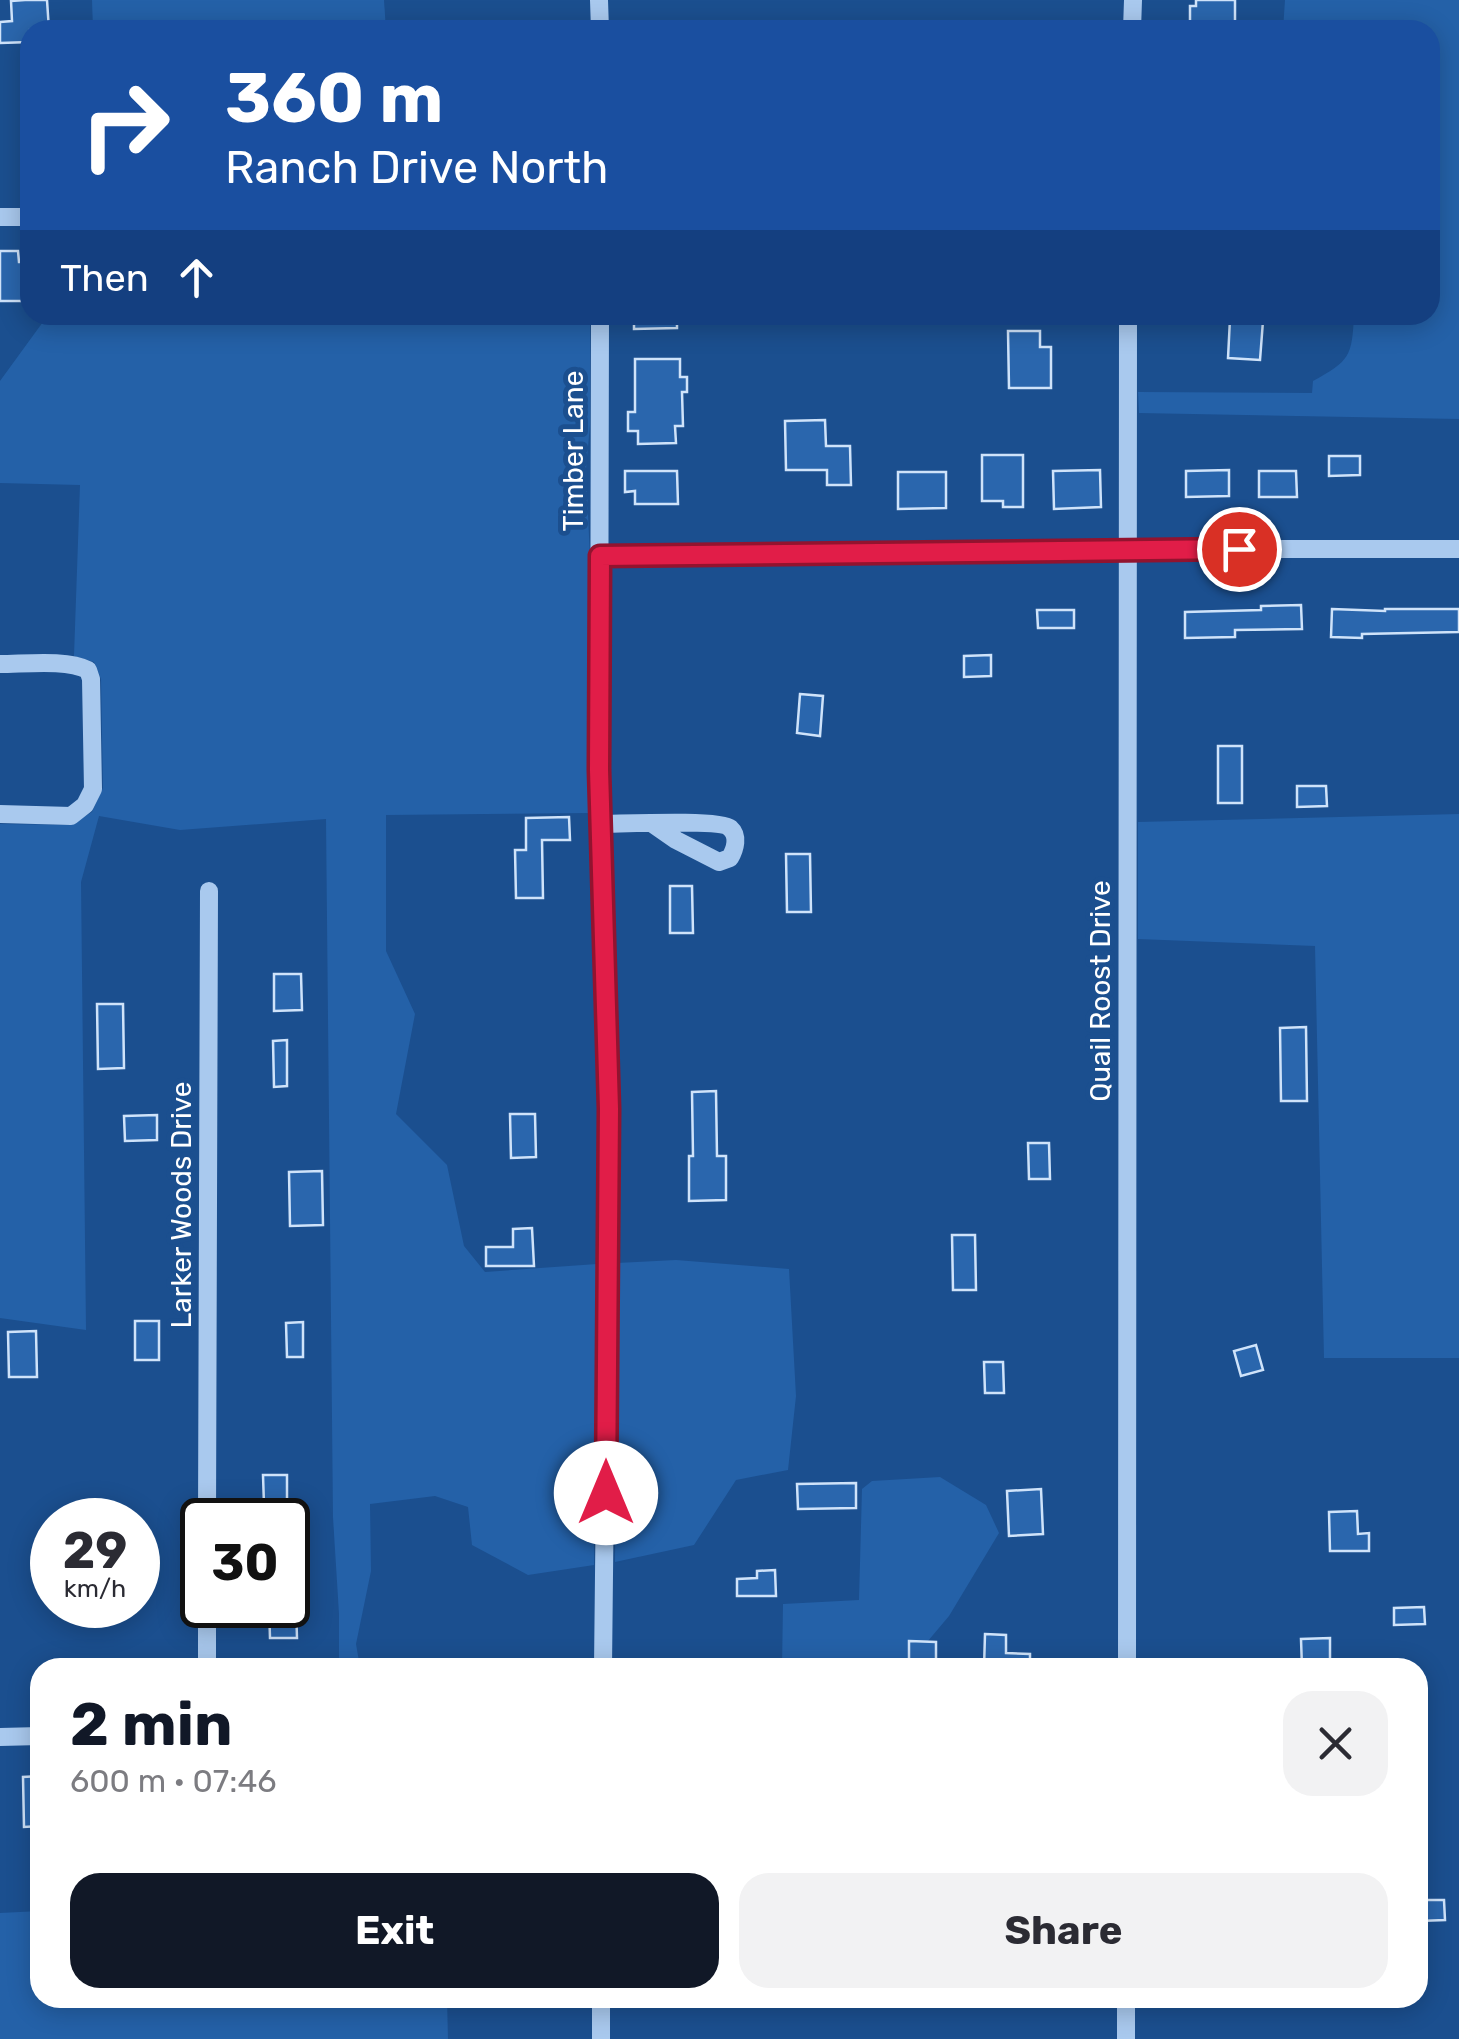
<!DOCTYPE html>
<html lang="en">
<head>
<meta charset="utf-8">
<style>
	body { margin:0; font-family:Rubik,sans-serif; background:#f2f2f3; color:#2b2b33; height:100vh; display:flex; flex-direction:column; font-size:38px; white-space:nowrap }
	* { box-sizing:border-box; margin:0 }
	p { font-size:32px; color:#7c7c81 }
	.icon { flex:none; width:55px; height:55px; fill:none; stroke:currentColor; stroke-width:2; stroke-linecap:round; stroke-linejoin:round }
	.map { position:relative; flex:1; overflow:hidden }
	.drawer { position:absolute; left:30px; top:1658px; width:1398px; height:350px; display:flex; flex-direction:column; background:#fff; border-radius:30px; box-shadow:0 5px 25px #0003 }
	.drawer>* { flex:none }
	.guide { position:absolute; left:20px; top:20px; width:1420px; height:305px; border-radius:30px; box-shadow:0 5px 25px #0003; background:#1a4fa0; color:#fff; overflow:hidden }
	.speed { position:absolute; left:30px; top:1498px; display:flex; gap:20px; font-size:50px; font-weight:700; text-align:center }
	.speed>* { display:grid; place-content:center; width:130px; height:130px; border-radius:50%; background:#fff; box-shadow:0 5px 25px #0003; line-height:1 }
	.speed small { font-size:25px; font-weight:400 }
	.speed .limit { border:5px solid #111; border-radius:15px; background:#fff; color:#111 }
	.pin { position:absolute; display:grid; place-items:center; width:85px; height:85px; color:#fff; margin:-42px; border:5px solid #fff; border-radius:50%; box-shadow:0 2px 10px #0007 }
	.me { position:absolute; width:110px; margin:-55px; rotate:0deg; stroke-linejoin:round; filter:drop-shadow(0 0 8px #0008) }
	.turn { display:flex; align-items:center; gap:35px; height:210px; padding:0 40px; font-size:45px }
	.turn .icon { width:130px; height:130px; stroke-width:2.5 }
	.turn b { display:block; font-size:70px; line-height:85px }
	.then { display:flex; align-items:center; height:95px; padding:0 40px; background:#0003; gap:20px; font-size:38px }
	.round { display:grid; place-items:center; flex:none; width:105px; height:105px; border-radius:30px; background:#f2f2f3 }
	.summary { display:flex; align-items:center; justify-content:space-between; height:170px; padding:0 40px }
	h1 { font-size:60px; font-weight:700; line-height:75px; color:#111827 }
	.button { display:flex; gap:20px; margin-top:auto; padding:20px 40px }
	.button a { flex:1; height:115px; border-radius:30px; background:#111827; color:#fff; font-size:40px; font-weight:700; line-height:115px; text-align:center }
	.button a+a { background:#f2f2f3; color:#2b2b33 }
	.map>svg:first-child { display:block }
	.green { fill:#2461a8 }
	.building { fill:#2a66ad; stroke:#cfe3fa; stroke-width:2.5 }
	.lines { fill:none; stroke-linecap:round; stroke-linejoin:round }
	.minor { stroke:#a9c9ee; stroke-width:18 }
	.route-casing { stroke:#92132f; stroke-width:25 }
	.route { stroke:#e11d48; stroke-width:18 }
	.labels { text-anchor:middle; stroke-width:10; stroke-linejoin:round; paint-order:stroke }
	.street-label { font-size:28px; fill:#fff; stroke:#1b4f8f }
</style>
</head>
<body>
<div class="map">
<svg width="1459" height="2039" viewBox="0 0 1459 2039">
	<rect width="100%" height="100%" fill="#1b4f8f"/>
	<g class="green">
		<path d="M 92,0 L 384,0 L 386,30 L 93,30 Z"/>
		<path d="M 1285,0 L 1459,0 L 1459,419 L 1139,413 L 1138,392 L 1312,393 L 1313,381 C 1350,361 1352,356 1354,315 L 1430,315 L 1430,30 L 1283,30 Z"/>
		<path d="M 48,315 L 590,315 L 590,425 L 586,469 L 590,558 L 590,813 L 386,815 L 386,951 L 415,1014 L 396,1114 L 447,1165 L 464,1246 L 485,1272 L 597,1264 L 594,1565 L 528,1575 L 472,1545 L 468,1507 L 435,1496 L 370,1504 L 371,1571 L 356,1644 L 360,1667 L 339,1667 L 339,1614 L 333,1517 L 326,819 L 180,830 L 99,816 L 81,882 L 86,1330 L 0,1318 L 0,824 L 70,825 L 92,812 L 103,788 L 101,679 L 94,662 L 74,656 L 80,485 L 0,483 L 0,381 Z"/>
		<path d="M 1459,814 L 1459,1358 L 1324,1358 L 1315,946 L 1138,939 L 1138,822 Z"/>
		<path d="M 676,1260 L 789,1269 L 796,1396 L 788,1470 L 736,1480 L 694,1545 L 615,1562 L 617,1263 Z"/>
		<path d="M 940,1477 L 986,1505 L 999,1533 L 949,1616 L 906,1667 L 782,1668 L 783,1604 L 859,1600 L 862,1489 L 872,1481 Z"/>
		<path d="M 40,1911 L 40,1998 L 447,1998 L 448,2039 L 0,2039 L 0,1913 Z"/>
	</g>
	<g class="building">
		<path d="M 25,0 L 47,0 L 49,30 L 30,30 L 30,42 L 0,43 L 0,22 L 12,21 L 11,1 Z"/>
		<path d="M 1196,0 L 1235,0 L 1235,25 L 1190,25 L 1190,6 L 1196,6 Z"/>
		<path d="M 0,251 L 18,251 L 19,262 L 30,262 L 30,301 L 0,301 Z"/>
		<path d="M 634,315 L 677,315 L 677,328 L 634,329 Z"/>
		<path d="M 1230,319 L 1263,321 L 1260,360 L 1228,358 Z"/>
		<path d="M 1008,331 L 1040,331 L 1040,347 L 1051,347 L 1051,388 L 1009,388 Z"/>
		<path d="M 635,359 L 680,359 L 680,377 L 687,377 L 687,392 L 682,392 L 683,426 L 675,426 L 676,443 L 638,444 L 638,431 L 628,431 L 628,412 L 635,412 Z"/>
		<path d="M 825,420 L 826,446 L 850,446 L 851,485 L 827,485 L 827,470 L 786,470 L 785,421 Z"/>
		<path d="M 982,455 L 1023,455 L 1023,507 L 1003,507 L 1003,501 L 982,501 Z"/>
		<path d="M 1329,456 L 1360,456 L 1360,475 L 1329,476 Z"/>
		<path d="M 1100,470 L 1101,507 L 1054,509 L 1053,471 Z"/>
		<path d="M 1229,470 L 1229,496 L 1186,497 L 1186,471 Z"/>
		<path d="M 625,471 L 677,471 L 678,504 L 635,504 L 635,491 L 625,492 Z"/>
		<path d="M 1259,471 L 1296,471 L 1297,497 L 1259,497 Z"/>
		<path d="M 898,472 L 946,472 L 946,508 L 898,509 Z"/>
		<path d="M 1301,605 L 1302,629 L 1235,630 L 1235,637 L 1185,638 L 1185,612 L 1261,610 L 1261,606 Z"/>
		<path d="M 1332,609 L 1385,611 L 1385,609 L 1459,609 L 1459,632 L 1362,634 L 1362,638 L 1331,637 Z"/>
		<path d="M 1037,610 L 1074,610 L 1074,628 L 1038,628 Z"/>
		<path d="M 991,655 L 991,676 L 964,677 L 964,656 Z"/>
		<path d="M 800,694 L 823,696 L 820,736 L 797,733 Z"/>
		<rect x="1218" y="746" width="24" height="57"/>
		<path d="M 1297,786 L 1326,786 L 1327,806 L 1297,807 Z"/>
		<path d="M 569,817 L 570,840 L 542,840 L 543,898 L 516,898 L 515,850 L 526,850 L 526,818 Z"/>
		<path d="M 786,854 L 810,854 L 811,912 L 787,912 Z"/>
		<path d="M 670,886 L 692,886 L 693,933 L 670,933 Z"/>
		<path d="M 274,974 L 301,974 L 302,1010 L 274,1011 Z"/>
		<path d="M 97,1004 L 123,1004 L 124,1068 L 98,1069 Z"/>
		<path d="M 1306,1027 L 1307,1101 L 1281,1101 L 1280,1028 Z"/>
		<path d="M 287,1040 L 287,1086 L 274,1087 L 273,1041 Z"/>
		<path d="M 716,1091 L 717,1156 L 726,1156 L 726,1200 L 689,1201 L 689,1156 L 693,1156 L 692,1092 Z"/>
		<path d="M 510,1114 L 535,1114 L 536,1157 L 511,1158 Z"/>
		<path d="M 157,1115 L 157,1140 L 125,1141 L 124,1116 Z"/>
		<path d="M 1028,1143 L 1049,1143 L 1050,1179 L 1029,1179 Z"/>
		<path d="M 322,1171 L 323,1225 L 290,1226 L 289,1172 Z"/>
		<path d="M 532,1228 L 534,1266 L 486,1266 L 486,1247 L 513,1247 L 513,1229 Z"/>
		<path d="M 952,1235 L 975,1235 L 976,1290 L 953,1290 Z"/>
		<rect x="135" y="1321" width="24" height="39"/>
		<path d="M 303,1322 L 303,1357 L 287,1357 L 286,1323 Z"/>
		<path d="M 36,1331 L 37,1377 L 9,1377 L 8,1332 Z"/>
		<path d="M 1256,1345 L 1263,1370 L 1241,1376 L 1234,1351 Z"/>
		<path d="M 984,1362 L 1003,1362 L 1004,1393 L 985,1393 Z"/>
		<path d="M 263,1475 L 287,1475 L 287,1520 L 273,1520 L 273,1505 L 264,1505 Z"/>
		<path d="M 856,1483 L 856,1508 L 798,1509 L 797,1484 Z"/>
		<path d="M 1041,1489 L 1043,1534 L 1009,1536 L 1007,1491 Z"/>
		<path d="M 1357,1511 L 1358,1534 L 1369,1533 L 1369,1551 L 1330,1551 L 1329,1512 Z"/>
		<path d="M 775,1570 L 776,1596 L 737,1596 L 737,1579 L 757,1578 L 757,1571 Z"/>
		<path d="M 269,1605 L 296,1605 L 297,1638 L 270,1638 Z"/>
		<path d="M 1424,1607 L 1425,1624 L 1394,1625 L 1394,1608 Z"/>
		<path d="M 985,1634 L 1006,1635 L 1006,1653 L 1030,1654 L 1030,1668 L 984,1668 Z"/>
		<path d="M 1330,1638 L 1330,1668 L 1302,1668 L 1301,1639 Z"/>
		<path d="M 909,1641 L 936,1642 L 936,1668 L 909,1668 Z"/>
		<path d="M 40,1776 L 40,1826 L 24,1827 L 23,1777 Z"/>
		<path d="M 1419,1900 L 1444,1900 L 1445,1920 L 1419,1921 Z"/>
	</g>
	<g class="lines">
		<g class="minor">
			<path d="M 599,0 L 600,30"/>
			<path d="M 1132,30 L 1133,0"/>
			<path d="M 0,217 L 30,217"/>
			<path d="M 600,315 L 599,770 L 609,1109 L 603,1668"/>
			<path d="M 600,556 L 1129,549 L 1459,549"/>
			<path d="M 0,664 C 25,664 67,659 88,670 L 91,679 L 93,789 L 85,805 L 71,816 L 0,814"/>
			<path d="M 600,824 C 620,824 720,819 730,828 C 739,836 735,849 730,858 L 719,862 L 676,840 L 653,824"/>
			<path d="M 207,1520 L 209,891"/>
			<path d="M 207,1668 L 207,1605"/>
			<path d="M 1127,1668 L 1128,315"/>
			<path d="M 0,1737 L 40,1736"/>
			<path d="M 601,1998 L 601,2039"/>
			<path d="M 1126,2039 L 1126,1998"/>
		</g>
	</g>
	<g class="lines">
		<defs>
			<path id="route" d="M 606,1493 L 609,1109 L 599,770 L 600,556 L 1239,549"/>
		</defs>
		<use href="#route" class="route-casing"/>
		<use href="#route" class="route"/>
	</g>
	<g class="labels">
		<g class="street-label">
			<text transform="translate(573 451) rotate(-90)" y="10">Timber Lane</text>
			<text transform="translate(1100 991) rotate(-90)" y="10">Quail Roost Drive</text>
			<text transform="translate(181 1205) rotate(-90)" y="10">Larker Woods Drive</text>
		</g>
	</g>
</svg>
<div class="speed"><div>29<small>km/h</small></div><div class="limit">30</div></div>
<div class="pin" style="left:1239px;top:549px;background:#d93025"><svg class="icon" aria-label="arrive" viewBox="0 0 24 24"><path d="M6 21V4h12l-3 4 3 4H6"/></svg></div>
<svg class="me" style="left:606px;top:1493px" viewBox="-20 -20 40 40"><circle r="19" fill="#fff"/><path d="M0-13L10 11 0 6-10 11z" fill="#e11d48"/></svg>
<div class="guide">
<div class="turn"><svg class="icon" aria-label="right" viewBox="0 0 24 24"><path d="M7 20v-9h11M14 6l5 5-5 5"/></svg><div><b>360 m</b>Ranch Drive North</div></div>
<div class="then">Then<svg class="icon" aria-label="ahead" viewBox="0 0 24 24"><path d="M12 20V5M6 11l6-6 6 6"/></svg></div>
</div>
<section class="drawer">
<div class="summary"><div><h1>2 min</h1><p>600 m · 07:46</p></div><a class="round"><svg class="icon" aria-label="close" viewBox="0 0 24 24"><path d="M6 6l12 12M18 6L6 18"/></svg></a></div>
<div class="button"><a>Exit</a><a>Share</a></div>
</section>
</div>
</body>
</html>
